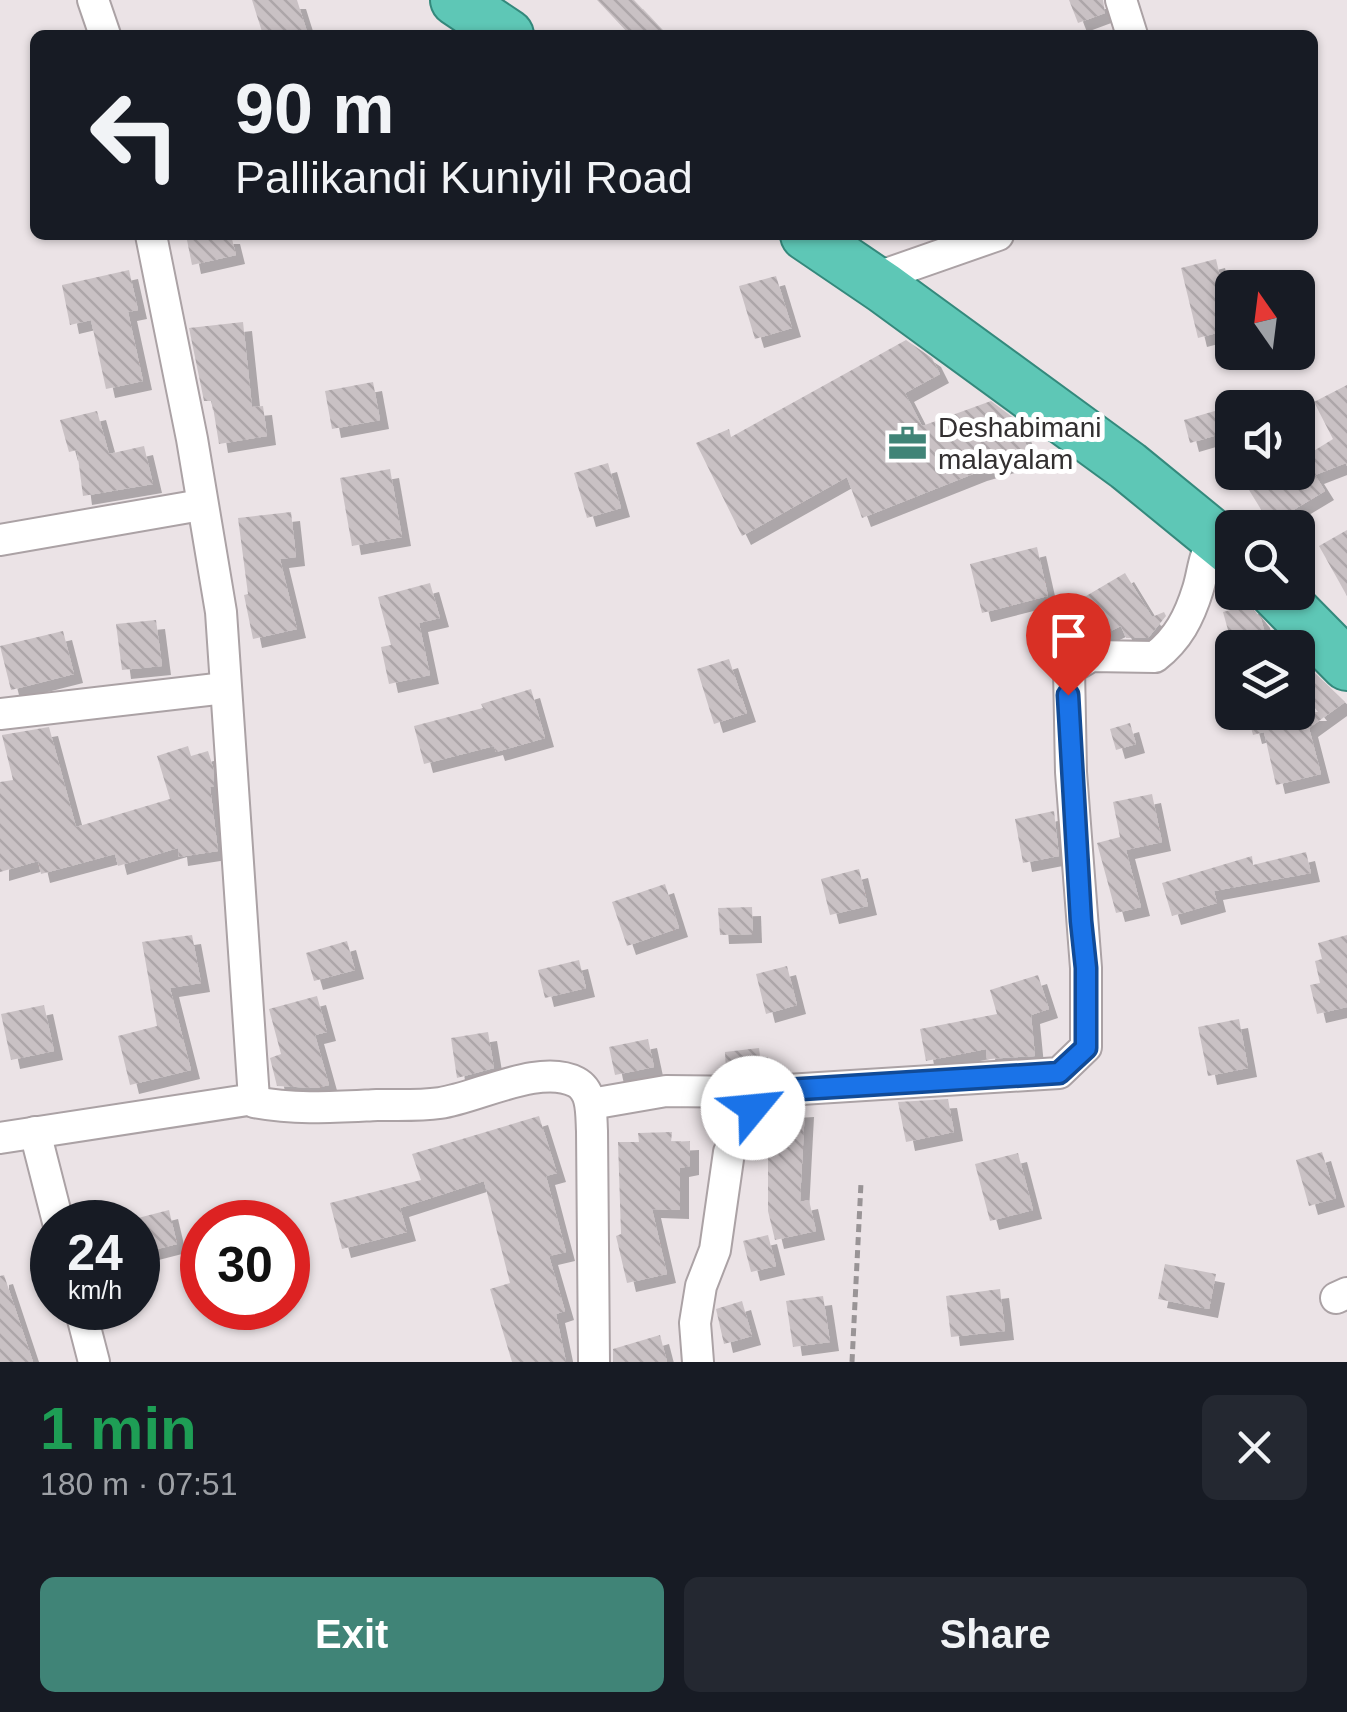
<!DOCTYPE html>
<html lang="en">
<head>
<meta charset="utf-8">
<style>
	body { margin:0; font-family:Arial,sans-serif; background:#242831; color:#f1f3f6; height:100vh; display:flex; flex-direction:column; font-size:38px; white-space:nowrap }
	* { box-sizing:border-box; margin:0 }
	p { font-size:32px; color:#9ea1a6 }
	.icon { flex:none; width:55px; height:55px; fill:none; stroke:currentColor; stroke-width:2; stroke-linecap:round; stroke-linejoin:round }
	.map { position:relative; height:1362px; overflow:hidden }
	.sheet { display:flex; flex-direction:column; background:#171b24; flex:1 }
	.sheet>* { flex:none }
	.hud { position:absolute; left:30px; top:30px; width:1288px; height:210px; border-radius:15px; box-shadow:0 2px 8px #0004; background:#171b24; color:#f1f3f6; overflow:hidden }
	.needle { width:65px; rotate:346deg }
	.fabs { position:absolute; left:1215px; top:270px; display:grid; gap:20px }
	.fabs a { display:grid; place-items:center; width:100px; height:100px; border-radius:15px; background:#171b24; box-shadow:0 2px 8px #0004; font-size:50px }
	.speed { position:absolute; left:30px; top:1200px; display:flex; gap:20px; font-size:50px; font-weight:700; text-align:center }
	.speed>* { display:grid; place-content:center; width:130px; height:130px; border-radius:50%; background:#171b24; box-shadow:0 2px 8px #0004; line-height:1 }
	.speed small { font-size:25px; font-weight:400 }
	.speed .limit { border:15px solid #d22; background:#fff; color:#111 }
	.pin { position:absolute; display:grid; place-items:center; width:85px; height:85px; color:#fff; margin:-102px -42px; border-radius:50% 50% 50% 0; rotate:-45deg; box-shadow:0 0 10px #0007 }
	.pin .icon { rotate:45deg }
	.me { position:absolute; width:110px; margin:-55px; rotate:62deg; stroke-linejoin:round; filter:drop-shadow(0 0 8px #0008) }
	.turn { display:flex; align-items:center; gap:35px; height:210px; padding:0 40px; font-size:45px }
	.turn .icon { width:130px; height:130px; stroke-width:2.5 }
	.turn b { display:block; font-size:70px; line-height:85px }
	.round { display:grid; place-items:center; flex:none; width:105px; height:105px; border-radius:15px; background:#242831 }
	.overview { display:flex; align-items:center; justify-content:space-between; height:170px; padding:0 40px }
	h1 { font-size:60px; font-weight:600; line-height:75px; color:#1e9e55 }
	.action { display:flex; gap:20px; margin-top:auto; padding:20px 40px }
	.action a { flex:1; height:115px; border-radius:15px; background:#408477; color:#fff; font-size:40px; font-weight:600; line-height:115px; text-align:center }
	.action a+a { background:#242831; color:#f1f3f6 }
	.map>svg:first-child { display:block }
	.building { fill:url(#building-back-hatch); filter:url(#shadow) }
	.lines { fill:none; stroke-linecap:round; stroke-linejoin:round }
	.minor-casing { stroke:#aba2a5; stroke-width:34 }
	.trunk-casing { stroke:#34897c; stroke-width:54 }
	.path { stroke:#999496; stroke-width:5; stroke-dasharray:8 5; stroke-linecap:butt }
	.minor { stroke:#fff; stroke-width:30 }
	.trunk { stroke:#5ec7b6; stroke-width:50 }
	.route-casing { stroke:#114b97; stroke-width:25 }
	.route { stroke:#1a73e8; stroke-width:18 }
	.labels { text-anchor:middle; stroke-width:10; stroke-linejoin:round; paint-order:stroke }
	.poi-label { font-size:28px; fill:#333031; stroke:#fff; text-anchor:start }
</style>
</head>
<body>
<div class="map">
<svg width="1347" height="1362" viewBox="0 0 1347 1362">
	<defs>
		<pattern id="building-back-hatch" width="6" height="6" patternUnits="userSpaceOnUse" patternTransform="scale(2.5)"><rect width="6" height="6" fill="#c9c1c4"/><path d="M-1 5l2 2M0 0l6 6M5-1l2 2" fill="none" stroke="#ada6a9"/></pattern>
		<filter id="shadow"><feDropShadow dx="9" dy="9" stdDeviation="0" flood-color="#0004"/></filter>
	</defs>
	<rect width="100%" height="100%" fill="#ebe3e6"/>
	<g class="building">
		<path d="M 252,0 L 297,0 L 308,35 L 263,35 Z"/>
		<path d="M 597,0 L 634,0 L 667,35 L 630,35 Z"/>
		<path d="M 1069,0 L 1103,0 L 1105,13 L 1078,23 Z"/>
		<path d="M 186,235 L 231,235 L 236,255 L 192,265 Z"/>
		<path d="M 1216,259 L 1232,329 L 1198,338 L 1181,268 Z"/>
		<path d="M 129,270 L 138,310 L 128,312 L 143,381 L 106,389 L 91,320 L 70,325 L 62,285 Z"/>
		<path d="M 776,276 L 792,328 L 755,339 L 739,286 Z"/>
		<path d="M 243,322 L 252,407 L 263,406 L 267,436 L 219,444 L 212,401 L 204,401 L 189,328 Z"/>
		<path d="M 906,340 L 932,358 L 940,374 L 905,393 L 922,426 L 991,401 L 1019,422 L 1030,457 L 978,472 L 862,518 L 847,477 L 742,536 L 696,443 L 729,429 L 731,437 Z"/>
		<path d="M 373,382 L 380,420 L 332,429 L 325,391 Z"/>
		<path d="M 1347,385 L 1347,466 L 1346,463 L 1315,475 L 1325,491 L 1270,524 L 1249,490 L 1278,472 L 1298,472 L 1298,446 L 1304,457 L 1333,439 L 1314,402 Z"/>
		<path d="M 1225,408 L 1231,431 L 1190,443 L 1184,420 Z"/>
		<path d="M 97,411 L 109,454 L 144,446 L 153,484 L 83,496 L 77,450 L 69,452 L 60,420 Z"/>
		<path d="M 608,463 L 621,508 L 587,518 L 574,473 Z"/>
		<path d="M 390,469 L 402,537 L 352,546 L 340,478 Z"/>
		<path d="M 291,512 L 296,557 L 280,559 L 297,629 L 253,639 L 244,595 L 248,594 L 238,518 Z"/>
		<path d="M 1347,530 L 1347,596 L 1319,546 Z"/>
		<path d="M 1037,547 L 1048,596 L 982,613 L 970,564 Z"/>
		<path d="M 1125,573 L 1152,617 L 1164,612 L 1166,616 L 1148,638 L 1126,638 L 1121,626 L 1098,637 L 1076,602 Z"/>
		<path d="M 430,583 L 440,618 L 419,623 L 430,675 L 389,684 L 381,647 L 391,645 L 378,597 Z"/>
		<path d="M 1250,605 L 1261,619 L 1269,648 L 1233,648 L 1223,612 Z"/>
		<path d="M 156,620 L 162,666 L 122,670 L 116,624 Z"/>
		<path d="M 63,631 L 74,674 L 11,690 L 0,646 Z"/>
		<path d="M 729,659 L 747,713 L 714,724 L 697,669 Z"/>
		<path d="M 1315,673 L 1345,702 L 1309,728 L 1321,774 L 1276,785 L 1264,732 L 1253,735 L 1247,712 L 1318,712 L 1298,686 Z"/>
		<path d="M 531,689 L 545,738 L 496,752 L 494,746 L 424,764 L 414,726 L 483,708 L 481,704 Z"/>
		<path d="M 1130,723 L 1136,744 L 1116,750 L 1110,729 Z"/>
		<path d="M 49,727 L 76,827 L 170,799 L 157,756 L 188,746 L 191,756 L 208,751 L 213,767 L 214,786 L 210,787 L 218,851 L 179,857 L 178,848 L 118,866 L 115,854 L 41,874 L 38,861 L 0,872 L 0,782 L 13,780 L 2,735 Z"/>
		<path d="M 1152,794 L 1162,842 L 1126,850 L 1141,907 L 1116,913 L 1097,843 L 1120,837 L 1113,802 Z"/>
		<path d="M 1054,811 L 1059,856 L 1023,863 L 1015,819 Z"/>
		<path d="M 1306,852 L 1311,873 L 1214,891 L 1217,903 L 1172,916 L 1162,883 L 1252,856 L 1253,865 Z"/>
		<path d="M 859,869 L 868,906 L 830,915 L 821,879 Z"/>
		<path d="M 665,884 L 679,928 L 627,946 L 612,902 Z"/>
		<path d="M 752,907 L 753,934 L 720,935 L 718,908 Z"/>
		<path d="M 192,935 L 201,983 L 170,988 L 191,1070 L 130,1085 L 118,1036 L 157,1026 L 142,942 Z"/>
		<path d="M 1347,935 L 1347,1007 L 1317,1014 L 1310,985 L 1320,983 L 1315,961 L 1322,959 L 1318,943 Z"/>
		<path d="M 347,941 L 355,970 L 314,981 L 306,953 Z"/>
		<path d="M 579,960 L 586,988 L 545,998 L 538,970 Z"/>
		<path d="M 787,966 L 797,1005 L 766,1014 L 756,974 Z"/>
		<path d="M 1038,975 L 1049,1009 L 1031,1015 L 1035,1056 L 987,1059 L 986,1049 L 926,1061 L 920,1029 L 997,1014 L 990,990 Z"/>
		<path d="M 317,996 L 327,1032 L 315,1035 L 329,1085 L 316,1088 L 277,1086 L 270,1058 L 281,1054 L 269,1009 Z"/>
		<path d="M 44,1005 L 54,1051 L 11,1060 L 1,1014 Z"/>
		<path d="M 1239,1019 L 1248,1068 L 1208,1076 L 1198,1027 Z"/>
		<path d="M 488,1032 L 494,1068 L 457,1078 L 451,1038 Z"/>
		<path d="M 648,1039 L 654,1067 L 615,1075 L 609,1047 Z"/>
		<path d="M 759,1048 L 762,1073 L 726,1073 L 725,1052 Z"/>
		<path d="M 948,1099 L 954,1132 L 906,1142 L 898,1102 Z"/>
		<path d="M 805,1108 L 800,1202 L 809,1200 L 816,1231 L 775,1240 L 768,1211 L 768,1150 L 761,1149 L 763,1130 L 772,1110 Z"/>
		<path d="M 539,1116 L 557,1173 L 546,1176 L 566,1252 L 549,1256 L 565,1311 L 556,1314 L 566,1362 L 512,1362 L 490,1289 L 510,1283 L 484,1181 L 400,1208 L 407,1232 L 342,1249 L 330,1203 L 421,1180 L 412,1154 Z"/>
		<path d="M 672,1132 L 671,1142 L 690,1141 L 690,1166 L 680,1168 L 680,1210 L 652,1209 L 667,1274 L 627,1283 L 616,1236 L 621,1234 L 618,1142 L 639,1142 L 638,1133 Z"/>
		<path d="M 1322,1152 L 1336,1198 L 1309,1206 L 1296,1160 Z"/>
		<path d="M 1018,1153 L 1033,1210 L 990,1221 L 975,1164 Z"/>
		<path d="M 169,1210 L 177,1244 L 138,1254 L 138,1218 Z"/>
		<path d="M 768,1235 L 776,1266 L 751,1272 L 743,1241 Z"/>
		<path d="M 1165,1264 L 1216,1274 L 1209,1309 L 1158,1299 Z"/>
		<path d="M 4,1275 L 33,1362 L 0,1362 L 0,1276 Z"/>
		<path d="M 1000,1289 L 1005,1331 L 951,1337 L 946,1296 Z"/>
		<path d="M 823,1296 L 830,1342 L 793,1347 L 786,1301 Z"/>
		<path d="M 742,1301 L 752,1336 L 724,1344 L 716,1309 Z"/>
		<path d="M 660,1335 L 667,1362 L 613,1362 L 613,1349 Z"/>
	</g>
	<g class="lines">
		<defs>
			<g id="minor">
				<path d="M 93,0 L 105,35"/>
				<path d="M 1121,0 L 1132,35"/>
				<path d="M 872,279 L 998,235"/>
				<path d="M 0,540 L 201,505"/>
				<path d="M 0,714 L 225,688"/>
				<path d="M 755,1092 L 1059,1073 L 1086,1047 L 1086,968 L 1071,772 L 1069,669 L 1091,656 L 1155,657 C 1178,639 1189,618 1198,589 C 1204,570 1203,551 1218,537"/>
				<path d="M 254,1099 L 254,1102 C 295,1110 335,1107 377,1105 C 398,1105 419,1106 440,1103 C 477,1098 540,1063 576,1082 C 593,1091 591,1114 592,1131 L 594,1362"/>
				<path d="M 591,1104 L 666,1091 L 755,1092 L 753,1109 L 729,1152 L 715,1250 L 701,1286 L 695,1323 L 698,1362"/>
				<path d="M 35,1132 L 58,1222"/>
				<path d="M 0,1138 L 254,1099 L 221,612 L 192,439 L 151,235"/>
				<path d="M 1336,1298 L 1347,1293"/>
				<path d="M 80,1308 L 94,1362"/>
			</g>
			<g id="trunk">
				<path d="M 456,0 L 508,35"/>
				<path d="M 806,235 L 884,288 L 1128,466 L 1232,551"/>
				<path d="M 1275,592 L 1347,665"/>
			</g>
		</defs>
		<use href="#minor" class="minor-casing"/>
		<use href="#trunk" class="trunk-casing"/>
		<path class="path" d="M 852,1362 L 861,1183"/>
		<use href="#minor" class="minor"/>
		<use href="#trunk" class="trunk"/>
	</g>
	<g class="lines">
		<defs>
			<path id="route" d="M 753,1108 L 755,1092 L 1059,1073 L 1086,1048 L 1086,968 L 1081,921 L 1068,695"/>
		</defs>
		<use href="#route" class="route-casing"/>
		<use href="#route" class="route"/>
	</g>
	<defs>
		<symbol id="office-bare" viewBox="-9 -9 18 18"><path d="M-6-3h4V-5.5h4V-3h4V5H-6ZM-1-4.5V-3h2v-1.5ZM-6 0V1H6V0Z" fill="#408477" stroke="#fff" stroke-width="2.5" paint-order="stroke"/></symbol>
	</defs>
	<g fill-rule="evenodd">
		<use href="#office-bare" x="880" y="416" width="55" height="55"/>
	</g>
	<g class="labels">
		<g class="poi-label">
			<text x="938" y="437">Deshabimani<tspan x="938" dy="32">malayalam</tspan></text>
		</g>
	</g>
</svg>
<div class="fabs">
<a><svg class="needle" viewBox="-14 -14 28 28"><path d="M0-13l5 13h-10z" fill="#e53935"/><path d="M0 13l5-13h-10z" fill="#9ea1a6"/></svg></a>
<a><svg class="icon" aria-label="sound" viewBox="0 0 24 24"><path d="M4 9h4l5-4v14l-5-4H4zM17 9q2 3 0 6"/></svg></a>
<a><svg class="icon" aria-label="search" viewBox="0 0 24 24"><circle cx="10" cy="10" r="6"/><path d="M15 15l6 6"/></svg></a>
<a><svg class="icon" aria-label="layers" viewBox="0 0 24 24"><path d="M12 4l9 5-9 5-9-5zM3 14l9 5 9-5"/></svg></a>
</div>
<div class="speed"><div>24<small>km/h</small></div><div class="limit">30</div></div>
<div class="pin" style="left:1068px;top:695px;background:#d93025"><svg class="icon" aria-label="arrive" viewBox="0 0 24 24"><path d="M6 21V4h12l-3 4 3 4H6"/></svg></div>
<svg class="me" style="left:753px;top:1108px" viewBox="-20 -20 40 40"><circle r="19" fill="#fff"/><path d="M0-13L10 11 0 6-10 11z" fill="#1a73e8"/></svg>
<div class="hud">
<div class="turn"><svg class="icon" aria-label="left" viewBox="0 0 24 24"><path d="M17 20v-9H6M10 6l-5 5 5 5"/></svg><div><b>90 m</b>Pallikandi Kuniyil Road</div></div>
</div>
</div>
<section class="sheet">
<div class="overview"><div><h1>1 min</h1><p>180 m · 07:51</p></div><a class="round"><svg class="icon" aria-label="close" viewBox="0 0 24 24"><path d="M6 6l12 12M18 6L6 18"/></svg></a></div>
<div class="action"><a>Exit</a><a>Share</a></div>
</section>
</body>
</html>
